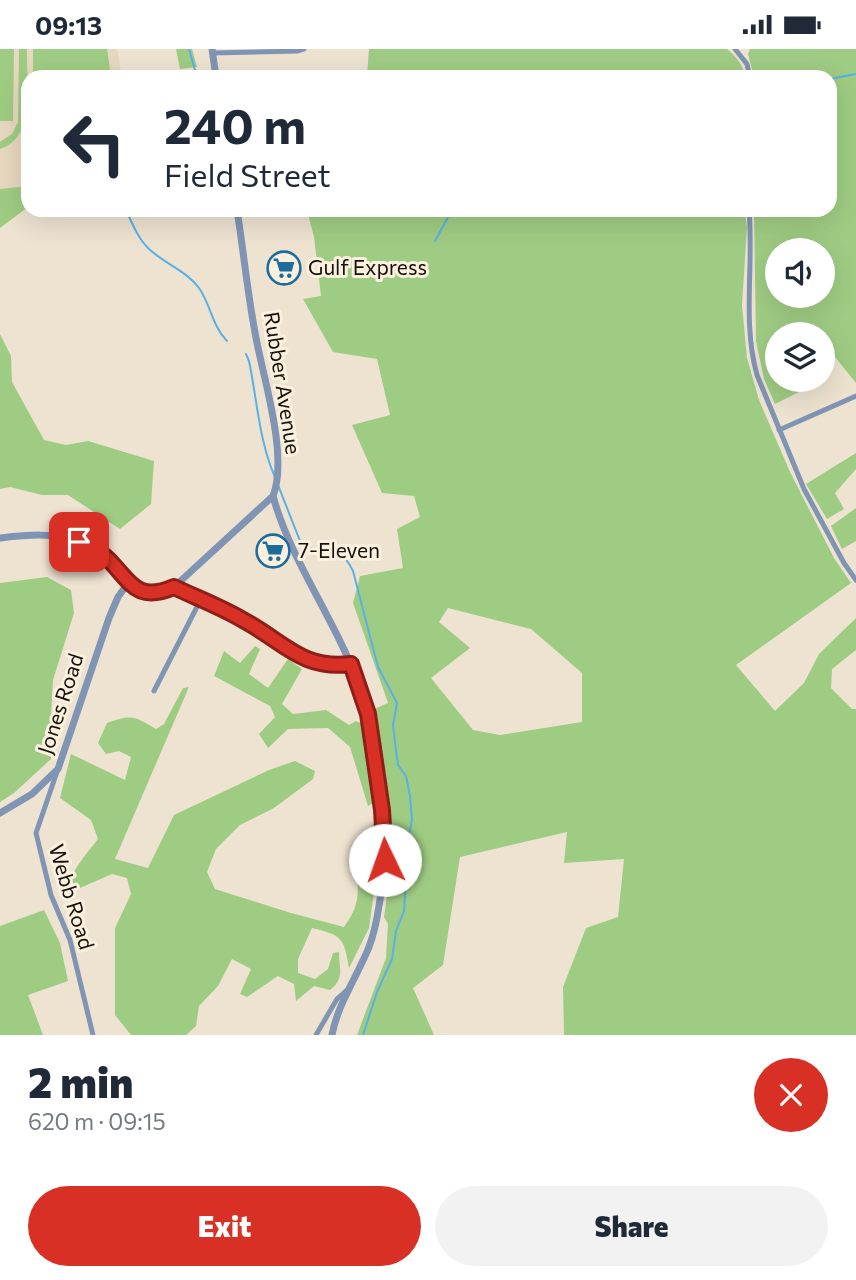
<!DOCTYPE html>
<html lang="en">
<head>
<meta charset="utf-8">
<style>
	body { margin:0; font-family:Commissioner,sans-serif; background:#f2f2f3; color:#1f2937; height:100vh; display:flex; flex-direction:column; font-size:26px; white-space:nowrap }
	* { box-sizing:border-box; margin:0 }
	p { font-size:23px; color:#747a83 }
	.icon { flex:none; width:38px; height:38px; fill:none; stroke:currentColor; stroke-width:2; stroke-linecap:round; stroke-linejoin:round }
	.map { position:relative; height:986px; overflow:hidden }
	.details { display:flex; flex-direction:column; background:#fff; flex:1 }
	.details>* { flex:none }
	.top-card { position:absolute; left:21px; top:21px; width:816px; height:147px; border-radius:21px; box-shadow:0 7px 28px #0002; background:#fff; color:#1f2937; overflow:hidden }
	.controls { position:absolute; left:765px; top:189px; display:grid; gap:14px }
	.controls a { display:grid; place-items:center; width:70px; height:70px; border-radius:50%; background:#fff; box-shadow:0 7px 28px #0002; font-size:35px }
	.pin { position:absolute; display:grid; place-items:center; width:60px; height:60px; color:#fff; margin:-30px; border-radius:14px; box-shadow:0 4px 10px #0006 }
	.me { position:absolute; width:77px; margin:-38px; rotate:357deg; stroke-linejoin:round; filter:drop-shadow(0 0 5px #0008) }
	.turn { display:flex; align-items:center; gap:24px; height:147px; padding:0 28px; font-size:32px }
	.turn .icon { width:91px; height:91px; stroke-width:2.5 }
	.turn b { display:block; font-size:49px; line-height:60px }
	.round { display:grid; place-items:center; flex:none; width:74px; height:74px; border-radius:37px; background:#f2f2f3 }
	.summary { display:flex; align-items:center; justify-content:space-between; height:119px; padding:0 28px }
	h1 { font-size:42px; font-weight:800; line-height:52px }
	.action { display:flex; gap:14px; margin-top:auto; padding:14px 28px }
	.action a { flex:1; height:80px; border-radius:42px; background:#d93025; color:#fff; font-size:28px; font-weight:800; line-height:80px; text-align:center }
	.action a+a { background:#f2f2f3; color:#1f2937 }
	.status { display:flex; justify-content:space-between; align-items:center; height:49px; padding:0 35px; background:#fff; direction:ltr }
	.status svg { height:19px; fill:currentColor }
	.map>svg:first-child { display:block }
	.built { fill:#e7d8bf }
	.green { fill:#9fcc83; fill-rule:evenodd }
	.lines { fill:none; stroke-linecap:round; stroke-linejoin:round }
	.stream { stroke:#57b1e8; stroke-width:2 }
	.minor { stroke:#8094b4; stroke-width:5 }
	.tertiary { stroke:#8094b4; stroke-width:7 }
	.route-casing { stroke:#8d1f18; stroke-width:18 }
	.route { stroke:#d93025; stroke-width:12 }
	.labels { text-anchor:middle; stroke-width:6; stroke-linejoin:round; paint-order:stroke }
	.poi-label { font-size:21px; fill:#15110b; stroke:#fbf0de; text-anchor:start }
	.street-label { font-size:21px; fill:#15110b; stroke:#fbf0de }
</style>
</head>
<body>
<div class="status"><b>09:13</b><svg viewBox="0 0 49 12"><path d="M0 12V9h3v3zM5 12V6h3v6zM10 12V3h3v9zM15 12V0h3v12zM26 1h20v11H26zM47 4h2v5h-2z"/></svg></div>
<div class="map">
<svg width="856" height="986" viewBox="0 0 856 986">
	<rect width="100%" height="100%" fill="#eee3d1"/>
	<path class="built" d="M 0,0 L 117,0 L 122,28 L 28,28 L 28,156 L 0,175 Z"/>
	<g class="green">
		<path d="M 0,0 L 14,0 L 13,72 L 0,72 Z"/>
		<path d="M 19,0 L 27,0 C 26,32 37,89 0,100 L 0,93 L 12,85 L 18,73 Z"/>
		<path d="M 33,0 L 107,0 L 111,28 L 33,28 Z"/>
		<path d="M 176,0 L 192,0 L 197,18 L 180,20 Z"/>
		<path d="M 369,0 L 727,0 C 737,8 742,15 746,28 L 363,28 L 367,26 Z"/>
		<path d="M 750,0 L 856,0 L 856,334 L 835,308 L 823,312 L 822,285 L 777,285 L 777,331 L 816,331 L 817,334 L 775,355 L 764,330 L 756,292 L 754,161 L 830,161 L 830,28 L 754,28 L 748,5 ZM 777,201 L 822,201 L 822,247 L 777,247 Z"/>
		<path d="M 28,137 L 28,158 L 0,179 L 0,140 Z"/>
		<path d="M 307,161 L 745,161 L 747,179 L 742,256 L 747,309 L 759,351 L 790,423 L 834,509 L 851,534 L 736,616 L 775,662 L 804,634 L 819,605 L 856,569 L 856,601 L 832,620 L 831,639 L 852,660 L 856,660 L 856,986 L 564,986 L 563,938 L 586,879 L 618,868 L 624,810 L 564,814 L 567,783 L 460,808 L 443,916 L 413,939 L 434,986 L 357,986 L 386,909 L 388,875 L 384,868 L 390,825 L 391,788 L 386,731 L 374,660 L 388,654 L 353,554 L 360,527 L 403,519 L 397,480 L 420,468 L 414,447 L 382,444 L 352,376 L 390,366 L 377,310 L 333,303 L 303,250 L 321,247 L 314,188 ZM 448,559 L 531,580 L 582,624 L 582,673 L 500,686 L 473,681 L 431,629 L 470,599 L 439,573 Z"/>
		<path d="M 0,285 L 11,307 L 12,333 L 44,391 L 66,396 L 88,392 L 154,412 L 151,455 L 120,480 L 68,446 L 42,446 L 10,438 L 0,440 Z"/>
		<path d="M 856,404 L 856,420 L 835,444 L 844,460 L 827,470 L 806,435 Z"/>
		<path d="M 856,459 L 856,492 L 842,500 L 831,477 Z"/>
		<path d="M 47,528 L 71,541 L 74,564 L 53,631 L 50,685 L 51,710 L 14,744 L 0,753 L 0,534 Z"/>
		<path d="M 255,597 L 260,600 L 249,625 L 268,639 L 288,610 L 302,620 L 282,655 L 293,665 L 326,661 L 349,676 L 356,672 L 363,675 L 376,752 L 368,757 L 350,698 L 328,679 L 288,680 L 268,699 L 259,685 L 275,668 L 270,657 L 214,627 L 224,602 L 240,614 Z"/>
		<path d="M 189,638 L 115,810 L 148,819 L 174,766 L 269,721 L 295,712 L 315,722 L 313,730 L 274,759 L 240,776 L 216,800 L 207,823 L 215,840 L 291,864 L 344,878 C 348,872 353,865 355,858 C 366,825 339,802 375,774 L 380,800 L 369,879 L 349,919 C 344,889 342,886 312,879 L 298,910 L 298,924 L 315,930 L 328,920 L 333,904 L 339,903 C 339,921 345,929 330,941 L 314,937 L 296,952 L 294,935 L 278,927 L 247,948 L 240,945 L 251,920 L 232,910 L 218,937 L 199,957 L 196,977 L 186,986 L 131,986 L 115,966 L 115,879 L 131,845 L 127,829 L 112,825 L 64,846 C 70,823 84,808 98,790 L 91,771 L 60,749 L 71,705 L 125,731 L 131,708 L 119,702 L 106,705 L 98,694 L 107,674 C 132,665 134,667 156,680 L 164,675 L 183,639 Z"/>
		<path d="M 44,861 L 60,894 L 68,932 L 28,946 L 43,986 L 0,986 L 0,877 Z"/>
	</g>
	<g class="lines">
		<g class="stream">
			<path d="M 189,0 L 197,28"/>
			<path d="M 830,30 L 856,25"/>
			<path d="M 126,161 C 132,174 138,189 148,199 C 163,214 187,222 199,239 C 211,256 212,277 227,292"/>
			<path d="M 435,192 L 452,161"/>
			<path d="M 246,305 L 249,312 C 257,350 259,392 275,428"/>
			<path d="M 278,436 L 302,497 C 328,506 339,493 353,522 L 378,618 L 397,654 L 393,676 L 395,693 L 398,716 L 406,727 L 410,747 L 412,771 L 404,813 L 406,832 L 404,862 L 396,882 L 392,910 L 377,943 L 363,986"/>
		</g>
		<g class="minor">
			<path d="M 735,0 L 747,15 L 750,28"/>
			<path d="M 213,4 L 298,2 L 304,0"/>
			<path d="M 749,161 C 754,215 742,273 757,326 L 804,440 L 844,514 L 856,531"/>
			<path d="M 779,381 L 856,347"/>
			<path d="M 154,642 L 201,550"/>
			<path d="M 58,720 L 36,784 L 51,846 L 70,891 L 93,986"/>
			<path d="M 316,986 L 337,950 L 347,941"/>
		</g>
		<g class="tertiary">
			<path d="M 212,0 L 216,28"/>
			<path d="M 273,447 C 289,506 327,559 351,616 C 377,679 392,789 379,857 C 377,870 374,885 369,898 C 357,928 338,954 332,986"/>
			<path d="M 0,489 C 27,486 54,483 80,493 C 90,497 100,502 108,510 C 131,531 135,554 174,538 L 273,447 C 288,409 265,334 257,294 C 248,250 244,205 237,161"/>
			<path d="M 174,538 C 197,549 221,558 243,571 C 284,593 298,621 351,615"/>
			<path d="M 0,764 L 32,745 L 58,720 L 109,569 L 118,548 L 128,534"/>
		</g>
	</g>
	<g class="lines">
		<defs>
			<path id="route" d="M 79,493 C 89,497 100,502 108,510 C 131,533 136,554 174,538 C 197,549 221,558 243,571 C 283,592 301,621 351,615 L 368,665 L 382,761 L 385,811"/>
		</defs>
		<use href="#route" class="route-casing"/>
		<use href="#route" class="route"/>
	</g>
	<defs>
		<symbol id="supermarket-ring" viewBox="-11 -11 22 22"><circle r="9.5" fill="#fbf0de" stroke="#1c6c9e" stroke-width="1.5"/><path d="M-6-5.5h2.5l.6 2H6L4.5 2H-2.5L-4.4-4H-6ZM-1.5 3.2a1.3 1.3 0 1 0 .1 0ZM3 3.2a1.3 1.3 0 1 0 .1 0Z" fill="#1c6c9e"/></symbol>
	</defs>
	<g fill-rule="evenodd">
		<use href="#supermarket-ring" x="265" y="200" width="38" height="38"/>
		<use href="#supermarket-ring" x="254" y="483" width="38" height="38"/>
	</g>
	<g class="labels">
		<g class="poi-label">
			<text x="308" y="226">Gulf Express</text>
			<text x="298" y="509">7-Eleven</text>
		</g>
		<g class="street-label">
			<text transform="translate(282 334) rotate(81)" y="7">Rubber Avenue</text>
			<text transform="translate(61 655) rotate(-72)" y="7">Jones Road</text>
			<text transform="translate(71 848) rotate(73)" y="7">Webb Road</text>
		</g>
	</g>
</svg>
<div class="controls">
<a><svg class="icon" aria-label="sound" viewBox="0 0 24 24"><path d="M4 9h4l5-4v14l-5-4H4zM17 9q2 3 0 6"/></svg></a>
<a><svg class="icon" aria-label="layers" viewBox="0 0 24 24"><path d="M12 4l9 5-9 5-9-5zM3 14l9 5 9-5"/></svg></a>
</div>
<div class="pin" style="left:79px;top:493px;background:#d93025"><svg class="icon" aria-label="arrive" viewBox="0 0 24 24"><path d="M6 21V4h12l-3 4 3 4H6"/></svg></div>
<svg class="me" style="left:385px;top:811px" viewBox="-20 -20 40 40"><circle r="19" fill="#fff"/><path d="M0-13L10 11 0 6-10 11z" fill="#d93025"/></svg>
<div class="top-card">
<div class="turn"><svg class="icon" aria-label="left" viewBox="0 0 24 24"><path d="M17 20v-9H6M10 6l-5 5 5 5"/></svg><div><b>240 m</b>Field Street</div></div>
</div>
</div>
<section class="details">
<div class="summary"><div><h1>2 min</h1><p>620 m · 09:15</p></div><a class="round" style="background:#d93025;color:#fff"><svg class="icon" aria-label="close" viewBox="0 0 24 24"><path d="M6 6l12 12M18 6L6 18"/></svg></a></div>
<div class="action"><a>Exit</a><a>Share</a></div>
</section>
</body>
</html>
